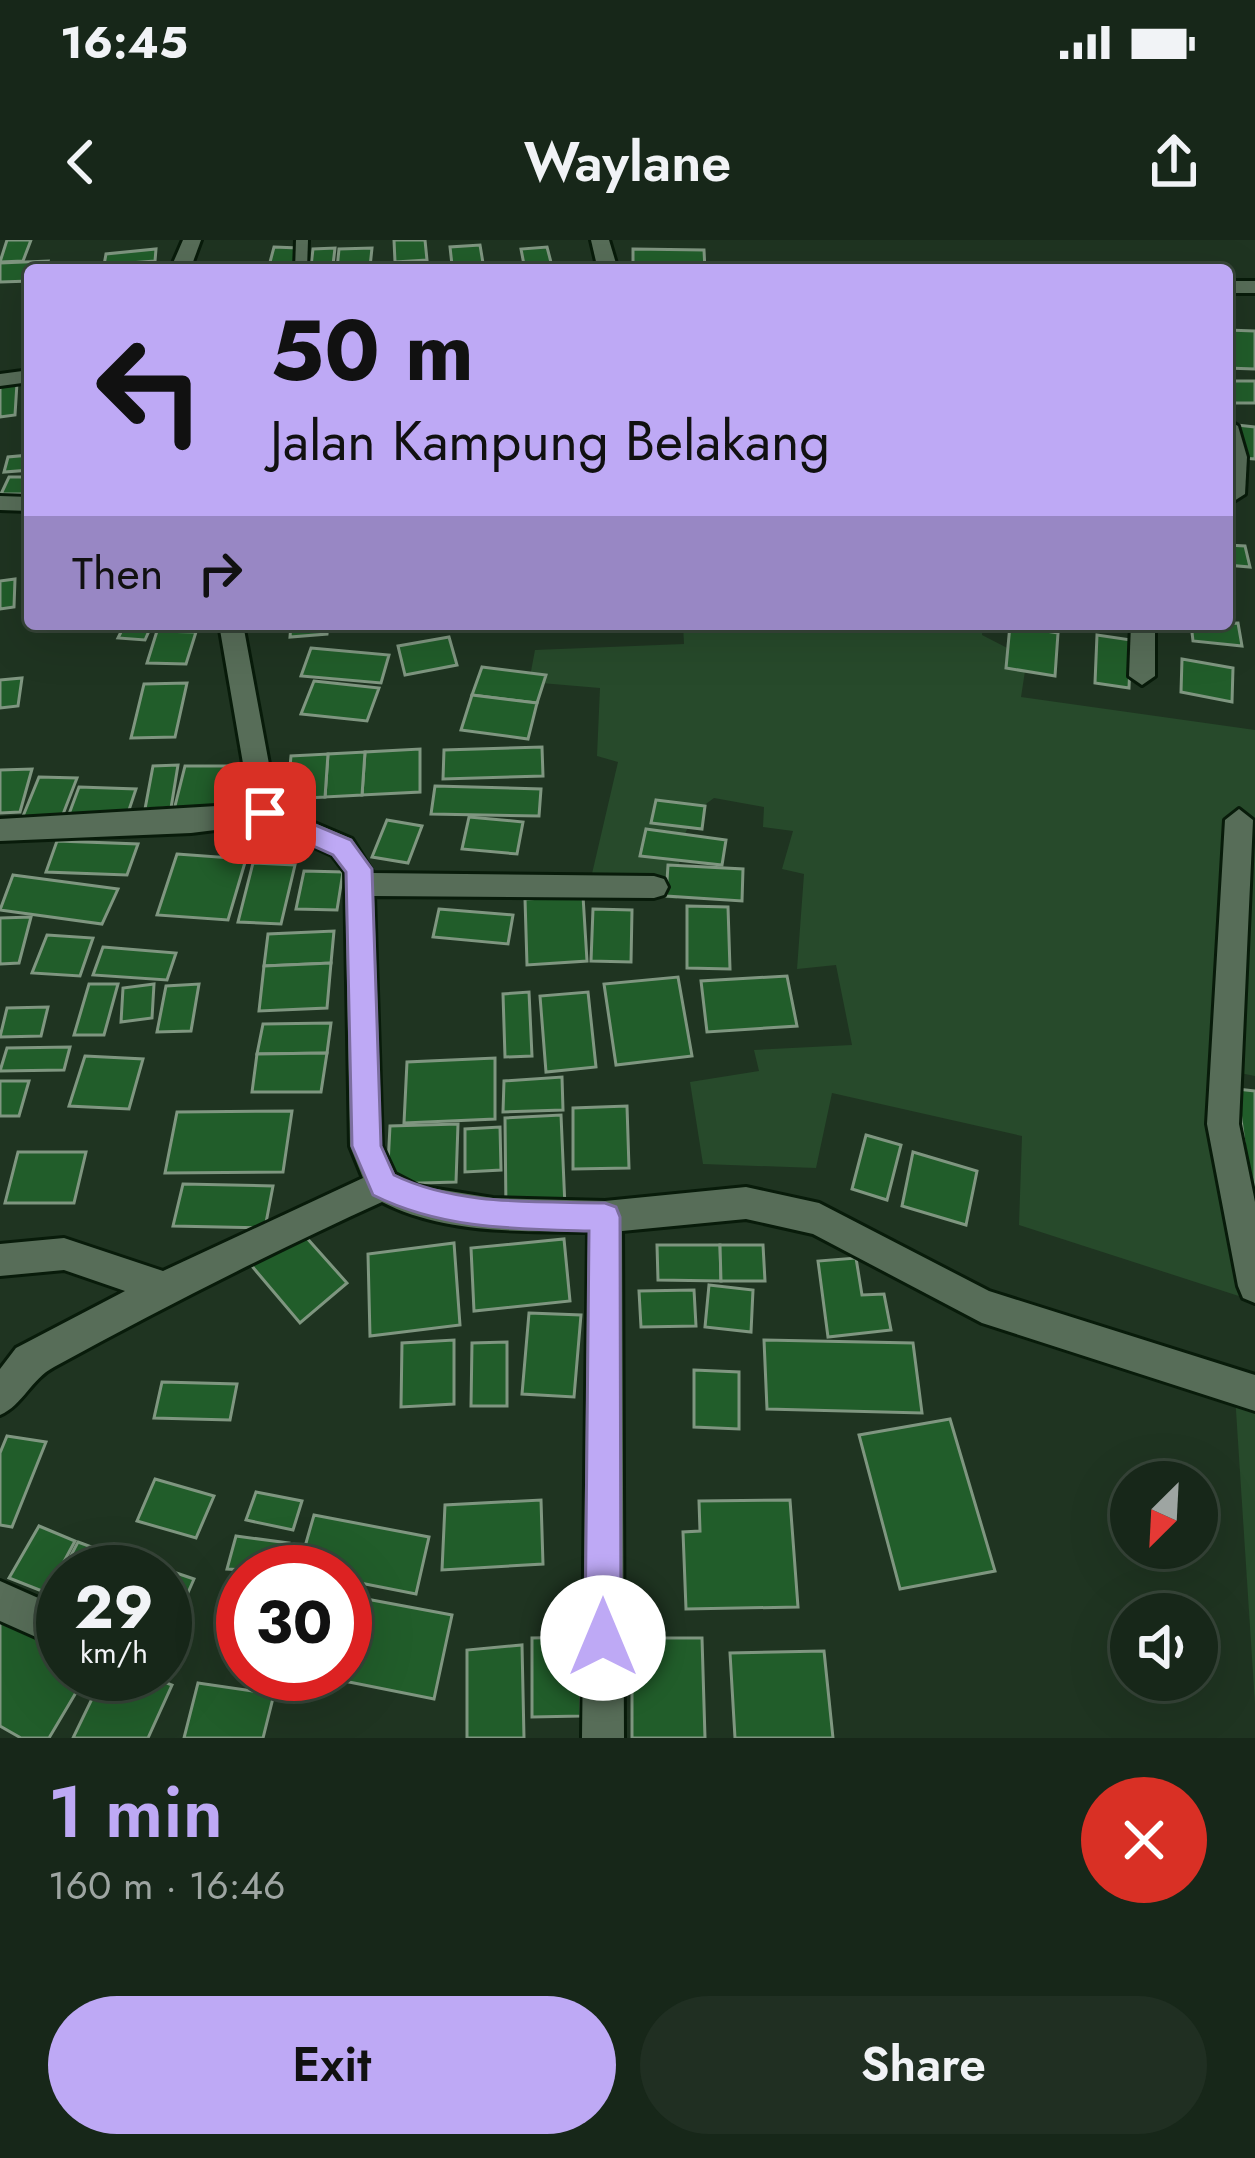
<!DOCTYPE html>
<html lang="en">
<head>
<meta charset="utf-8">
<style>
	body { margin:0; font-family:Jost,sans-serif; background:#202f22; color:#f1f3f6; height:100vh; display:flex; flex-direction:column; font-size:45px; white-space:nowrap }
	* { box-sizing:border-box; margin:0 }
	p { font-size:39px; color:#9ea5a2 }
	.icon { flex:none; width:66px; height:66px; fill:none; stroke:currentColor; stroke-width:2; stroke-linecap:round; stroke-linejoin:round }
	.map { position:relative; height:1498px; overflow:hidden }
	.panel { display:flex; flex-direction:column; background:#172719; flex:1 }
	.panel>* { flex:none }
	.banner { position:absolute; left:24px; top:24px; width:1209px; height:366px; border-radius:12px; box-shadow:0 12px 48px #0002,0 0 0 3px #364438; background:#bea9f5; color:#111; overflow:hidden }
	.needle { width:78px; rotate:204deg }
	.controls { position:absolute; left:1110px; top:1221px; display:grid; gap:24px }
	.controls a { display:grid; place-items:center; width:108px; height:108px; border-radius:50%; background:#172719; box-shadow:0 12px 48px #0002,0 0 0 3px #364438; font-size:60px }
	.speed { position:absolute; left:36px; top:1305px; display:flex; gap:24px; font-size:60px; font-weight:700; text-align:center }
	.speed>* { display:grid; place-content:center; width:156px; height:156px; border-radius:50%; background:#172719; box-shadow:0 12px 48px #0002,0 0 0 3px #364438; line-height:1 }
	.speed small { font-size:30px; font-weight:400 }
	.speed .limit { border:18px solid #d22; background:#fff; color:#111 }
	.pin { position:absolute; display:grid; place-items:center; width:102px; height:102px; color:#fff; margin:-51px; border-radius:24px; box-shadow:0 6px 18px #0006 }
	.me { position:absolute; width:132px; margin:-66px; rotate:0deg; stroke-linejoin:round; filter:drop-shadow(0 0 9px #0008) }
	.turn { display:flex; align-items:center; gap:42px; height:252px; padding:0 48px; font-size:54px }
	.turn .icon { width:156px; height:156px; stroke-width:2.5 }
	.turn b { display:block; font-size:84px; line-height:102px }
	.then { display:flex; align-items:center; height:114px; padding:0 48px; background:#0003; gap:24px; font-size:45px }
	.round { display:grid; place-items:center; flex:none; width:126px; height:126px; border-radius:63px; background:#202f22 }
	.headline { display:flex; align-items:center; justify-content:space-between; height:204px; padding:0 48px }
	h1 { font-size:72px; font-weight:600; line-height:90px; color:#bea9f5 }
	.cta { display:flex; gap:24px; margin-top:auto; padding:24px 48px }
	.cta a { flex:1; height:138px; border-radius:72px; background:#bea9f5; color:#111; font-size:48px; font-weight:600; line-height:138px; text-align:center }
	.cta a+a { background:#202f22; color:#f1f3f6 }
	.status { display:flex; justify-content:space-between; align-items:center; height:84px; padding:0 60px; background:#172719; direction:ltr }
	.status svg { height:33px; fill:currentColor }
	header { display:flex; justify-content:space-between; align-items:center; height:156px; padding:0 48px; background:#172719; font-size:54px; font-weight:600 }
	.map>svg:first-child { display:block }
	.green { fill:#274a2b }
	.building { fill:#215d2a; stroke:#7f9680; stroke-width:3 }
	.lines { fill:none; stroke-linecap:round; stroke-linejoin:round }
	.lane-casing { stroke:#081b0a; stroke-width:6 }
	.street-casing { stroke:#081b0a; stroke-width:6 }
	.lane { fill:#576d58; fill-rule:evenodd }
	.street { fill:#576d58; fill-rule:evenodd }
	.route { fill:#bea9f5; stroke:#7c6e9f; stroke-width:3 }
</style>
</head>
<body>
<div class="status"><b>16:45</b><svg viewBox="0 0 49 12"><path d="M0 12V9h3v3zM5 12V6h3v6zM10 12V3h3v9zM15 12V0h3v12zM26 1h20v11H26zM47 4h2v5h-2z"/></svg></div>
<header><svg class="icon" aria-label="back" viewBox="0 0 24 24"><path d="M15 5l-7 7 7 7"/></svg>Waylane<svg class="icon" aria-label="share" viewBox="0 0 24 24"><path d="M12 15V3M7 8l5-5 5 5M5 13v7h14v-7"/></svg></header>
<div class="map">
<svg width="1255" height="1498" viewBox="0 0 1255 1498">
	<rect width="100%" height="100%" fill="#1f3421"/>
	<g class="green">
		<path d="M 683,384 L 983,384 L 982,395 L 1027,418 L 1021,457 L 1255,490 L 1255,836 L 1235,832 L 1245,1058 L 1019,985 L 1022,896 L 832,853 L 816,928 L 703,924 L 690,842 L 759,831 L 754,810 L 852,805 L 836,725 L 797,729 L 804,634 L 782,629 L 793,591 L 763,587 L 764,567 L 714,558 C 677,582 680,618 677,659 L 588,651 L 618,522 L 597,516 L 600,448 L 529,442 L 535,410 L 684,404 Z"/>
		<path d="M 1235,1155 L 1255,1164 L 1255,1464 Z"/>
	</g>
	<g class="building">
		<path d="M 7,0 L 31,0 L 23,21 L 0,22 Z"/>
		<path d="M 394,0 L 425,0 L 427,20 L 395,22 Z"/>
		<path d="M 480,5 L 483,23 L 452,25 L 450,7 Z"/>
		<path d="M 274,7 L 298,8 L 295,26 L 269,26 Z"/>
		<path d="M 547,7 L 553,30 L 525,30 L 521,9 Z"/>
		<path d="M 335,8 L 333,25 L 311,26 L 313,9 Z"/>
		<path d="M 372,8 L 370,27 L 337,29 L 339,9 Z"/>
		<path d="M 156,9 L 155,21 L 104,25 L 106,14 Z"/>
		<path d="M 633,9 L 704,10 L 705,30 L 633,30 Z"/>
		<path d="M 48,21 L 45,30 L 30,30 L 30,41 L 0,42 L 0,23 Z"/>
		<path d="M 1227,90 L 1255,91 L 1255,129 L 1227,128 Z"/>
		<rect x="1227" y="141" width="28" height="22"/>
		<path d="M 17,143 L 15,175 L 0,177 L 0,145 Z"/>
		<path d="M 1237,185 L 1255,187 L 1255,219 L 1243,218 Z"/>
		<path d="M 30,215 L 30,230 L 4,232 L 8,217 Z"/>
		<path d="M 9,237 L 30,237 L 30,254 L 1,254 Z"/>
		<path d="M 1227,305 L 1245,306 L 1250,327 L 1227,325 Z"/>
		<path d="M 15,339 L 14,367 L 0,369 L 0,341 Z"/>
		<path d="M 1238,383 L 1242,406 L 1193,401 L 1191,384 Z"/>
		<path d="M 125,384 L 152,384 L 145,400 L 118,398 Z"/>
		<path d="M 291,384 L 328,384 L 327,394 L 290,397 Z"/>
		<path d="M 1010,385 L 1058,393 L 1055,436 L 1006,428 Z"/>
		<path d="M 157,391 L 196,392 L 186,424 L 147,423 Z"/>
		<path d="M 1097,395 L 1131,400 L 1129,448 L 1095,443 Z"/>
		<path d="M 449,397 L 457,425 L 405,435 L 398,406 Z"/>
		<path d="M 311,408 L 389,415 L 381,443 L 301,436 Z"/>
		<path d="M 1182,419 L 1233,428 L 1232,462 L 1181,452 Z"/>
		<path d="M 482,427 L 546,435 L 537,463 L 472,455 Z"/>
		<path d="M 22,438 L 18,466 L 0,468 L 0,440 Z"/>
		<path d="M 314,441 L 379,448 L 367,481 L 301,474 Z"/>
		<path d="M 187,443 L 175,497 L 131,498 L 144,444 Z"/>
		<path d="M 472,455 L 537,463 L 528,499 L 461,490 Z"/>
		<path d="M 542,507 L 543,536 L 443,539 L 444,510 Z"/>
		<path d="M 420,509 L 420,552 L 362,555 L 365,512 Z"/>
		<path d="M 365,512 L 362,555 L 325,557 L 328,514 Z"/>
		<path d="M 328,514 L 325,557 L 287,559 L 291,516 Z"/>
		<path d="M 178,525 L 171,568 L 145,569 L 153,526 Z"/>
		<path d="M 185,526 L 230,526 L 219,570 L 174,570 Z"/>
		<path d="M 32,529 L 20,572 L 0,573 L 0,530 Z"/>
		<path d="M 39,537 L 77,538 L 60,582 L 21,581 Z"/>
		<path d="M 435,546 L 541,549 L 539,576 L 431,574 Z"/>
		<path d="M 79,547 L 136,549 L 127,576 L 69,574 Z"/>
		<path d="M 656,560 L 705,566 L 702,589 L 651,583 Z"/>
		<path d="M 469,577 L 523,582 L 517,614 L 462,609 Z"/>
		<path d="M 387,580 L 422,586 L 408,623 L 372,617 Z"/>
		<path d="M 646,589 L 726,600 L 722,625 L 640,616 Z"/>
		<path d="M 57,601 L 138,604 L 127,635 L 46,632 Z"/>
		<path d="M 177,614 L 246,619 L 228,680 L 157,675 Z"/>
		<path d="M 253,623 L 295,625 L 281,684 L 238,682 Z"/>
		<path d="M 668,625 L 743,629 L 742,661 L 666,656 Z"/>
		<path d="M 304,631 L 343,632 L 337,670 L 296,669 Z"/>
		<path d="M 13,635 L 118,649 L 102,684 L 0,670 Z"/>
		<path d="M 583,656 L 587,721 L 527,725 L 525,659 Z"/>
		<path d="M 687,666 L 728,667 L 730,729 L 687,728 Z"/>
		<path d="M 439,669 L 513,675 L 508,704 L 433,697 Z"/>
		<path d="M 593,669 L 632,670 L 631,722 L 591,721 Z"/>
		<path d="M 31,677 L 19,723 L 0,724 L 0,678 Z"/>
		<path d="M 334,691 L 331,723 L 264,726 L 268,694 Z"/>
		<path d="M 47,695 L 93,698 L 80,736 L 32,733 Z"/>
		<path d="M 103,707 L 176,713 L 167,740 L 93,735 Z"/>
		<path d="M 331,723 L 327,768 L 259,771 L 264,726 Z"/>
		<path d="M 787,736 L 797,786 L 707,792 L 701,741 Z"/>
		<path d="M 678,737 L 692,816 L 616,825 L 604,744 Z"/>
		<path d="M 89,744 L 118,744 L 104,795 L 74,795 Z"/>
		<path d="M 154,744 L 152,778 L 121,782 L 123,748 Z"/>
		<path d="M 199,744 L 191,791 L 157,792 L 166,746 Z"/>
		<path d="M 529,752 L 532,816 L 505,817 L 503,754 Z"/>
		<path d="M 588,752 L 596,827 L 546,832 L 540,756 Z"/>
		<path d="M 48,767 L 41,796 L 0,797 L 7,768 Z"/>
		<path d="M 331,783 L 327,813 L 257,814 L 263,784 Z"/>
		<path d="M 70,807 L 64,830 L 0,831 L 7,808 Z"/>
		<path d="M 327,813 L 321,852 L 252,852 L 257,814 Z"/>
		<path d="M 85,816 L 143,819 L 129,869 L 69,866 Z"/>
		<path d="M 495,818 L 495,879 L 404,883 L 407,822 Z"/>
		<path d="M 562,837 L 563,870 L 503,872 L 504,841 Z"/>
		<path d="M 0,841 L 29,841 L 19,876 L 0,876 Z"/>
		<path d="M 1237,849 L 1255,851 L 1255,986 Z"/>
		<path d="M 627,866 L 629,928 L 573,929 L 573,868 Z"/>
		<path d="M 292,871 L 283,932 L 165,933 L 177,872 Z"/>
		<path d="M 561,875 L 565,967 L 506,971 L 505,878 Z"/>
		<path d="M 458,884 L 456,942 L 387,944 L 390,886 Z"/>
		<path d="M 500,887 L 501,930 L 465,932 L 465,889 Z"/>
		<path d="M 866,895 L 901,905 L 887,960 L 852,949 Z"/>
		<path d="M 18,912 L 86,912 L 74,963 L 5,963 Z"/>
		<path d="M 913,912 L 977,931 L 966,985 L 902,966 Z"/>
		<path d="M 183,944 L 273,946 L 265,988 L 173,986 Z"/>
		<path d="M 297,987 L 347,1043 L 300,1083 L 251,1025 Z"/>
		<path d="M 564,999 L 570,1061 L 474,1071 L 471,1008 Z"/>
		<path d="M 454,1003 L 460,1085 L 370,1096 L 368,1014 Z"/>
		<path d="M 657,1005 L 720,1005 L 721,1041 L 658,1040 Z"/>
		<path d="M 720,1005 L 763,1005 L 765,1041 L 721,1041 Z"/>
		<path d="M 856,1018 L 862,1055 L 884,1054 L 891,1090 L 828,1097 L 818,1021 Z"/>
		<path d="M 709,1045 L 753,1050 L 751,1092 L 705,1087 Z"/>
		<path d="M 694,1050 L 696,1086 L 641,1087 L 639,1051 Z"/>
		<path d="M 529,1073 L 581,1075 L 574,1157 L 522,1154 Z"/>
		<path d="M 454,1100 L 454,1164 L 401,1167 L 402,1103 Z"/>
		<path d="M 764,1100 L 913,1103 L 922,1173 L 767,1169 Z"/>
		<path d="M 507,1102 L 507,1166 L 471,1166 L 472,1103 Z"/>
		<path d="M 694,1130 L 739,1132 L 739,1189 L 694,1187 Z"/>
		<path d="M 162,1142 L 237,1144 L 230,1180 L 154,1178 Z"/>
		<path d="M 950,1179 L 995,1331 L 900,1349 L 859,1195 Z"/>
		<path d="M 7,1196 L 46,1202 L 12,1287 L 0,1285 L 0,1213 Z"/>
		<path d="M 155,1239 L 214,1256 L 196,1298 L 137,1281 Z"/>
		<path d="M 256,1252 L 302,1261 L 293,1290 L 246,1280 Z"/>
		<path d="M 541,1260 L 543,1324 L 442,1330 L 445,1265 Z"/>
		<path d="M 790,1260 L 798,1367 L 686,1369 L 683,1292 L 700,1291 L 699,1261 Z"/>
		<path d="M 314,1275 L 429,1297 L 416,1354 L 345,1340 L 345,1332 L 298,1331 Z"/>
		<path d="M 39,1286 L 75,1301 L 47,1353 L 9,1338 Z"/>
		<path d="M 236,1296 L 289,1303 L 283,1332 L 227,1329 Z"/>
		<path d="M 78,1302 L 108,1313 L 99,1332 L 63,1332 L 63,1363 L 49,1357 Z"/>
		<path d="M 120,1314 L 194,1339 L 165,1405 L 165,1332 L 112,1332 Z"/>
		<path d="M 345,1355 L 452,1375 L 434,1459 L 324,1437 L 345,1434 Z"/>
		<path d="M 0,1367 L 63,1402 L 63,1434 L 87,1434 L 49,1498 L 21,1498 L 0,1486 Z"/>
		<path d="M 580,1397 L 581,1476 L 532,1477 L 532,1398 Z"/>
		<path d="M 632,1398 L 702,1398 L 705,1498 L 632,1498 Z"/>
		<path d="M 522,1405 L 524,1498 L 467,1498 L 467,1410 Z"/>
		<path d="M 824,1411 L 833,1498 L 735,1498 L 730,1413 Z"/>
		<path d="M 104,1434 L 144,1434 L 172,1445 L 148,1498 L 73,1498 Z"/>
		<path d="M 198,1443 L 274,1454 L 263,1498 L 184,1498 Z"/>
	</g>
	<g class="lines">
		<defs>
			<path id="lane" d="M 296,0 L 308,0 L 307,30 L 295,30 Z"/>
			<g id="street">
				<path d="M 183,0 L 201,0 L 190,30 L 170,30 Z"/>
				<path d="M 591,0 L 609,0 L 618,30 L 598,30 Z"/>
				<rect x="1227" y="41" width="28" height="12"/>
				<path d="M 30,130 L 30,142 L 0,146 L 0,134 Z"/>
				<path d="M 1227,180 L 1238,186 L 1247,217 L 1245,254 L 1234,261 L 1227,260 Z"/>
				<path d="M 0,256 L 30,257 L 30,271 L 0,270 Z"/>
				<path d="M 219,384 L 243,384 L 277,567 L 352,599 L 373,633 L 654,636 L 664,639 L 668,647 L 664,655 L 654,658 L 374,656 L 382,906 L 395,934 L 418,946 L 493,958 L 605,961 L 746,947 L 819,963 L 989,1051 L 1255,1135 L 1255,1171 L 982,1083 L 813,994 L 746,979 L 622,991 L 624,1498 L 582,1498 L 588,992 C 520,991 444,994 382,962 C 270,1013 162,1068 54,1127 C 31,1139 23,1165 0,1175 L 0,1129 L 16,1108 L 125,1051 L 64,1030 L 0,1036 L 0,1004 L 64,998 L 163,1031 L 363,938 L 350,906 L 345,632 L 332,615 L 263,584 L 191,593 L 0,601 L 0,579 L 250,564 Z"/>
				<path d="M 1131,384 L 1155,384 L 1155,436 L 1142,445 L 1129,436 Z"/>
				<path d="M 1239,569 L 1253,580 L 1239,884 L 1255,962 L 1255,1063 L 1243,1058 L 1238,1046 L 1207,884 L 1225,580 Z"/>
				<path d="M 0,1341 L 63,1369 L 63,1409 L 0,1381 Z"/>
			</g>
		</defs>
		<use href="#lane" class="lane-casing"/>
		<use href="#street" class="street-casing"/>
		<use href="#lane" class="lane"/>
		<use href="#street" class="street"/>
	</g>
	<path class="route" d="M 265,564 L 351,600 L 372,629 L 381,906 L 394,935 C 458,966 535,961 605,963 L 616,967 L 620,977 L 621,1398 L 616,1411 L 603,1416 L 590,1411 L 585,1398 L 589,991 C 514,989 441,989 373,955 L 352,906 L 346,632 L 333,615 L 256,580 L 253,573 L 256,567 Z"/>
</svg>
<div class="controls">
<a><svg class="needle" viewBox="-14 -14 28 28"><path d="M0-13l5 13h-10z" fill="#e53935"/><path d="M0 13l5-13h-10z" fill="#9ea5a2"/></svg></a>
<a><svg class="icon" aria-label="sound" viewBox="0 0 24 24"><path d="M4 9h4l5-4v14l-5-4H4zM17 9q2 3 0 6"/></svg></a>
</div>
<div class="speed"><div>29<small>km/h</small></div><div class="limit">30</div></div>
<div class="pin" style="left:265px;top:573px;background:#d93025"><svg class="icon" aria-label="arrive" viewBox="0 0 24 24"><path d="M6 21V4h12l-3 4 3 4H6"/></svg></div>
<svg class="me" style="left:603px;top:1398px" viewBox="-20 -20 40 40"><circle r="19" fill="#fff"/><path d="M0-13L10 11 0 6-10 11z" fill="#bea9f5"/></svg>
<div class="banner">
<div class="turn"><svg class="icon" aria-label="left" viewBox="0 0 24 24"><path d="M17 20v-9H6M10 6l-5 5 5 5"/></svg><div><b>50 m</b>Jalan Kampung Belakang</div></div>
<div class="then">Then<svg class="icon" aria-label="right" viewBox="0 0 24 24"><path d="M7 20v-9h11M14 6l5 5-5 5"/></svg></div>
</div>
</div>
<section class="panel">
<div class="headline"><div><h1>1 min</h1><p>160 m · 16:46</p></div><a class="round" style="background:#d93025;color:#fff"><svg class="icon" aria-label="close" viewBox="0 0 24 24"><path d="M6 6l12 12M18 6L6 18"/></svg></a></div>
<div class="cta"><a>Exit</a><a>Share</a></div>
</section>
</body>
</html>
